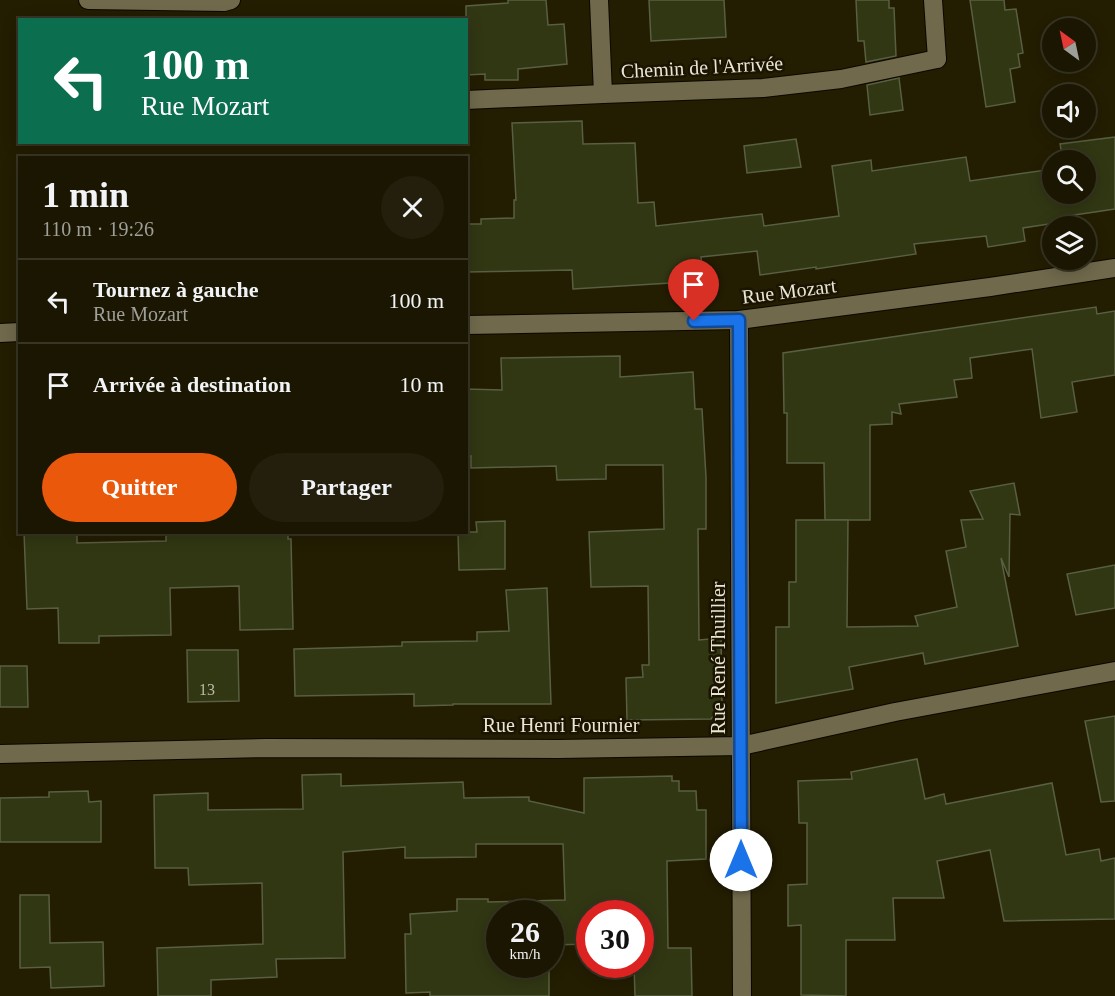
<!DOCTYPE html>
<html lang="fr">
<head>
<meta charset="utf-8">
<style>
	body { margin:0; font-family:"Times New Roman",serif; background:#231f0c; color:#f1f3f6; height:100vh; display:flex; flex-direction:column; font-size:22px; white-space:nowrap }
	* { box-sizing:border-box; margin:0 }
	p { font-size:20px; color:#9f9f99 }
	.icon { flex:none; width:33px; height:33px; fill:none; stroke:currentColor; stroke-width:2; stroke-linecap:round; stroke-linejoin:round }
	.map { position:relative; flex:1; overflow:hidden }
	.sheet { position:absolute; left:18px; top:156px; width:450px; height:378px; display:flex; flex-direction:column; background:#1a1602; border-radius:0px; box-shadow:0 3px 15px #0003,0 0 0 2px #383524 }
	.sheet>* { flex:none }
	.top-card { position:absolute; left:18px; top:18px; width:450px; height:126px; border-radius:0px; box-shadow:0 3px 15px #0003,0 0 0 2px #383524; background:#0b6e4f; color:#fff; overflow:hidden }
	.needle { width:39px; rotate:327deg }
	.fabs { position:absolute; left:1042px; top:18px; display:grid; gap:12px }
	.fabs a { display:grid; place-items:center; width:54px; height:54px; border-radius:50%; background:#1a1602; box-shadow:0 3px 15px #0003,0 0 0 2px #383524; font-size:30px }
	.speed { position:absolute; left:486px; top:900px; display:flex; gap:12px; font-size:30px; font-weight:700; text-align:center }
	.speed>* { display:grid; place-content:center; width:78px; height:78px; border-radius:50%; background:#1a1602; box-shadow:0 3px 15px #0003,0 0 0 2px #383524; line-height:1 }
	.speed small { font-size:15px; font-weight:400 }
	.speed .limit { border:9px solid #d22; background:#fff; color:#111 }
	.pin { position:absolute; display:grid; place-items:center; width:51px; height:51px; color:#fff; margin:-62px -26px; border-radius:50% 50% 50% 0; rotate:-45deg; box-shadow:0 0 6px #0007 }
	.pin .icon { rotate:45deg }
	.me { position:absolute; width:66px; margin:-33px; rotate:0deg; stroke-linejoin:round; filter:drop-shadow(0 0 4px #0008) }
	.turn { display:flex; align-items:center; gap:21px; height:126px; padding:0 24px; font-size:27px }
	.turn .icon { width:78px; height:78px; stroke-width:2.5 }
	.turn b { display:block; font-size:42px; line-height:51px }
	.round { display:grid; place-items:center; flex:none; width:63px; height:63px; border-radius:32px; background:#231f0c }
	.overview { display:flex; align-items:center; justify-content:space-between; height:102px; padding:0 24px }
	h1 { font-size:36px; font-weight:700; line-height:45px }
	.cta { display:flex; gap:12px; margin-top:auto; padding:12px 24px }
	.cta a { flex:1; height:69px; border-radius:36px; background:#ea580c; color:#fff; font-size:24px; font-weight:700; line-height:69px; text-align:center }
	.cta a+a { background:#231f0c; color:#f1f3f6 }
	ul { padding:0; list-style:none }
	li { display:flex; align-items:center; gap:18px; height:84px; padding:0 24px; border-top:2px solid #383524 }
	li div { flex:1 }
	li b { display:block; font-size:22px }
	li em { font-style:normal }
	.map>svg:first-child { display:block }
	.building { fill:#313713; stroke:#595f42; stroke-width:1.5 }
	.lines { fill:none; stroke-linecap:round; stroke-linejoin:round }
	.lane-casing { stroke:#0d0700; stroke-width:20 }
	.street-casing { stroke:#0d0700; stroke-width:20 }
	.lane { stroke:#70694c; stroke-width:18 }
	.street { stroke:#70694c; stroke-width:18 }
	.route-casing { stroke:#114b97; stroke-width:15 }
	.route { stroke:#1a73e8; stroke-width:10 }
	.labels { text-anchor:middle; stroke-width:5; stroke-linejoin:round; paint-order:stroke }
	.number-label { font-size:16px; fill:#bcbaa5 }
	.street-label { font-size:20px; fill:#eae6d6; stroke:#1a1400 }
</style>
</head>
<body>
<div class="map">
<svg width="1115" height="996" viewBox="0 0 1115 996">
	<rect width="100%" height="100%" fill="#231d02"/>
	<g class="building">
		<path d="M 508,0 L 546,0 L 548,25 L 564,24 L 567,64 L 518,69 L 518,80 L 485,80 L 485,74 L 466,75 L 466,6 L 508,3 Z"/>
		<path d="M 649,0 L 724,0 L 726,37 L 651,41 Z"/>
		<path d="M 856,0 L 889,0 L 889,8 L 894,8 L 896,56 L 866,62 L 864,41 L 858,41 Z"/>
		<path d="M 970,0 L 1004,0 L 1005,10 L 1016,9 L 1023,53 L 1018,54 L 1020,67 L 1010,69 L 1015,102 L 986,107 Z"/>
		<path d="M 899,78 L 903,110 L 870,115 L 867,85 Z"/>
		<path d="M 582,121 L 583,144 L 635,143 L 638,203 L 654,202 L 656,226 L 762,214 L 764,226 L 839,216 L 832,166 L 871,160 L 872,171 L 966,157 L 970,181 L 1053,169 L 1053,194 L 1086,194 L 1086,160 L 1063,160 L 1060,144 L 1115,137 L 1115,209 L 1068,216 L 1069,221 L 1023,228 L 1025,241 L 988,247 L 986,236 L 914,244 L 916,254 L 816,269 L 816,267 L 760,275 L 757,251 L 701,257 L 703,281 L 573,289 L 572,270 L 466,272 L 466,224 L 481,224 L 481,219 L 514,218 L 514,200 L 516,200 L 512,123 Z"/>
		<path d="M 796,139 L 801,167 L 747,173 L 744,146 Z"/>
		<path d="M 1096,307 L 1097,314 L 1115,311 L 1115,375 L 1072,382 L 1077,412 L 1041,418 L 1032,349 L 970,358 L 972,378 L 954,380 L 957,397 L 899,404 L 901,414 L 892,412 L 892,424 L 870,425 L 870,520 L 825,520 L 824,463 L 787,463 L 787,413 L 784,413 L 783,353 Z"/>
		<path d="M 620,356 L 620,377 L 693,372 L 695,409 L 702,409 L 706,477 L 706,529 L 698,529 L 699,640 L 721,638 L 722,706 L 711,719 L 627,720 L 626,678 L 643,677 L 642,665 L 649,665 L 648,586 L 591,587 L 589,532 L 664,529 L 663,465 L 606,465 L 606,479 L 557,480 L 556,466 L 471,468 L 471,456 L 466,456 L 466,389 L 502,390 L 501,358 Z"/>
		<path d="M 1014,483 L 1020,515 L 1010,514 L 1009,577 L 1001,558 L 1018,646 L 925,664 L 923,653 L 849,667 L 853,689 L 776,703 L 776,627 L 789,627 L 789,582 L 796,582 L 796,520 L 848,520 L 847,627 L 918,626 L 915,616 L 957,607 L 946,551 L 966,547 L 961,520 L 983,519 L 970,491 Z"/>
		<path d="M 505,521 L 505,569 L 459,570 L 458,532 L 477,532 L 476,522 Z"/>
		<path d="M 24,532 L 77,532 L 77,543 L 166,541 L 166,532 L 288,532 L 288,539 L 291,539 L 293,629 L 240,630 L 239,586 L 170,588 L 171,635 L 99,636 L 99,643 L 59,643 L 58,608 L 27,609 Z"/>
		<path d="M 1115,565 L 1115,608 L 1076,615 L 1067,574 Z"/>
		<path d="M 547,588 L 551,704 L 453,704 L 453,705 L 414,706 L 414,694 L 295,696 L 294,649 L 402,646 L 402,642 L 477,641 L 477,632 L 509,631 L 506,590 Z"/>
		<path d="M 187,650 L 238,650 L 239,701 L 188,702 Z"/>
		<path d="M 0,666 L 27,666 L 28,707 L 0,707 Z"/>
		<path d="M 1115,716 L 1115,801 L 1101,802 L 1085,721 Z"/>
		<path d="M 917,759 L 925,799 L 944,794 L 946,804 L 1052,783 L 1066,855 L 1099,849 L 1101,861 L 1115,858 L 1115,919 L 1004,921 L 990,850 L 937,861 L 944,898 L 893,898 L 895,940 L 846,940 L 846,996 L 801,995 L 801,925 L 788,926 L 788,885 L 807,884 L 807,823 L 799,823 L 798,781 L 852,779 L 851,772 Z"/>
		<path d="M 341,774 L 341,786 L 463,782 L 464,798 L 529,797 L 529,801 L 584,813 L 584,778 L 672,776 L 672,781 L 679,781 L 679,791 L 696,791 L 697,810 L 706,810 L 706,859 L 667,861 L 668,948 L 691,948 L 692,996 L 635,996 L 634,964 L 640,964 L 640,914 L 590,914 L 590,944 L 550,945 L 550,914 L 500,914 L 500,964 L 549,964 L 549,996 L 430,996 L 430,992 L 406,993 L 405,934 L 411,934 L 410,914 L 457,911 L 457,899 L 488,899 L 488,902 L 565,900 L 563,844 L 476,844 L 476,857 L 405,858 L 405,847 L 343,852 L 345,958 L 276,959 L 277,977 L 211,980 L 211,996 L 158,996 L 157,948 L 263,944 L 262,883 L 189,885 L 188,868 L 155,868 L 154,795 L 208,793 L 208,810 L 303,809 L 302,775 Z"/>
		<path d="M 88,791 L 89,802 L 101,801 L 101,842 L 0,842 L 0,798 L 49,797 L 49,792 Z"/>
		<path d="M 20,895 L 49,895 L 50,943 L 103,942 L 104,986 L 51,988 L 50,967 L 20,968 Z"/>
	</g>
	<g class="lines">
		<defs>
			<g id="lane">
				<path d="M 88,0 L 224,2 L 231,0"/>
				<path d="M 466,100 L 603,94 L 763,88 L 841,79 L 937,59"/>
			</g>
			<g id="street">
				<path d="M 599,0 L 603,94"/>
				<path d="M 933,0 L 937,59"/>
				<path d="M 739,320 L 742,996"/>
				<path d="M 466,325 L 739,320 L 990,287 L 1115,268"/>
				<path d="M 0,333 L 20,332"/>
				<path d="M 0,754 L 266,748 L 559,749 L 741,746 L 895,712 L 1115,671"/>
			</g>
		</defs>
		<use href="#lane" class="lane-casing"/>
		<use href="#street" class="street-casing"/>
		<use href="#lane" class="lane"/>
		<use href="#street" class="street"/>
	</g>
	<g class="lines">
		<defs>
			<path id="route" d="M 694,321 L 739,320 L 741,860"/>
		</defs>
		<use href="#route" class="route-casing"/>
		<use href="#route" class="route"/>
	</g>
	<g class="labels">
		<g class="number-label">
			<text x="207" y="695">13</text>
		</g>
		<g class="street-label">
			<text transform="translate(702 67) rotate(-3)" y="7">Chemin de l'Arrivée</text>
			<text transform="translate(789 291) rotate(-7)" y="7">Rue Mozart</text>
			<text transform="translate(718 658) rotate(-90)" y="7">Rue René Thuillier</text>
			<text x="561" y="732">Rue Henri Fournier</text>
		</g>
	</g>
</svg>
<div class="fabs">
<a><svg class="needle" viewBox="-14 -14 28 28"><path d="M0-13l5 13h-10z" fill="#e53935"/><path d="M0 13l5-13h-10z" fill="#9f9f99"/></svg></a>
<a><svg class="icon" aria-label="sound" viewBox="0 0 24 24"><path d="M4 9h4l5-4v14l-5-4H4zM17 9q2 3 0 6"/></svg></a>
<a><svg class="icon" aria-label="search" viewBox="0 0 24 24"><circle cx="10" cy="10" r="6"/><path d="M15 15l6 6"/></svg></a>
<a><svg class="icon" aria-label="layers" viewBox="0 0 24 24"><path d="M12 4l9 5-9 5-9-5zM3 14l9 5 9-5"/></svg></a>
</div>
<div class="speed"><div>26<small>km/h</small></div><div class="limit">30</div></div>
<div class="pin" style="left:694px;top:321px;background:#d93025"><svg class="icon" aria-label="arrive" viewBox="0 0 24 24"><path d="M6 21V4h12l-3 4 3 4H6"/></svg></div>
<svg class="me" style="left:741px;top:860px" viewBox="-20 -20 40 40"><circle r="19" fill="#fff"/><path d="M0-13L10 11 0 6-10 11z" fill="#1a73e8"/></svg>
<div class="top-card">
<div class="turn"><svg class="icon" aria-label="left" viewBox="0 0 24 24"><path d="M17 20v-9H6M10 6l-5 5 5 5"/></svg><div><b>100 m</b>Rue Mozart</div></div>
</div>
<section class="sheet">
<div class="overview"><div><h1>1 min</h1><p>110 m · 19:26</p></div><a class="round"><svg class="icon" aria-label="close" viewBox="0 0 24 24"><path d="M6 6l12 12M18 6L6 18"/></svg></a></div>
<ul>
<li><svg class="icon" aria-label="left" viewBox="0 0 24 24"><path d="M17 20v-9H6M10 6l-5 5 5 5"/></svg><div><b>Tournez à gauche</b><p>Rue Mozart</p></div><em>100 m</em></li>
<li><svg class="icon" aria-label="arrive" viewBox="0 0 24 24"><path d="M6 21V4h12l-3 4 3 4H6"/></svg><div><b>Arrivée à destination</b></div><em>10 m</em></li>
</ul>
<div class="cta"><a>Quitter</a><a>Partager</a></div>
</section>
</div>
</body>
</html>
